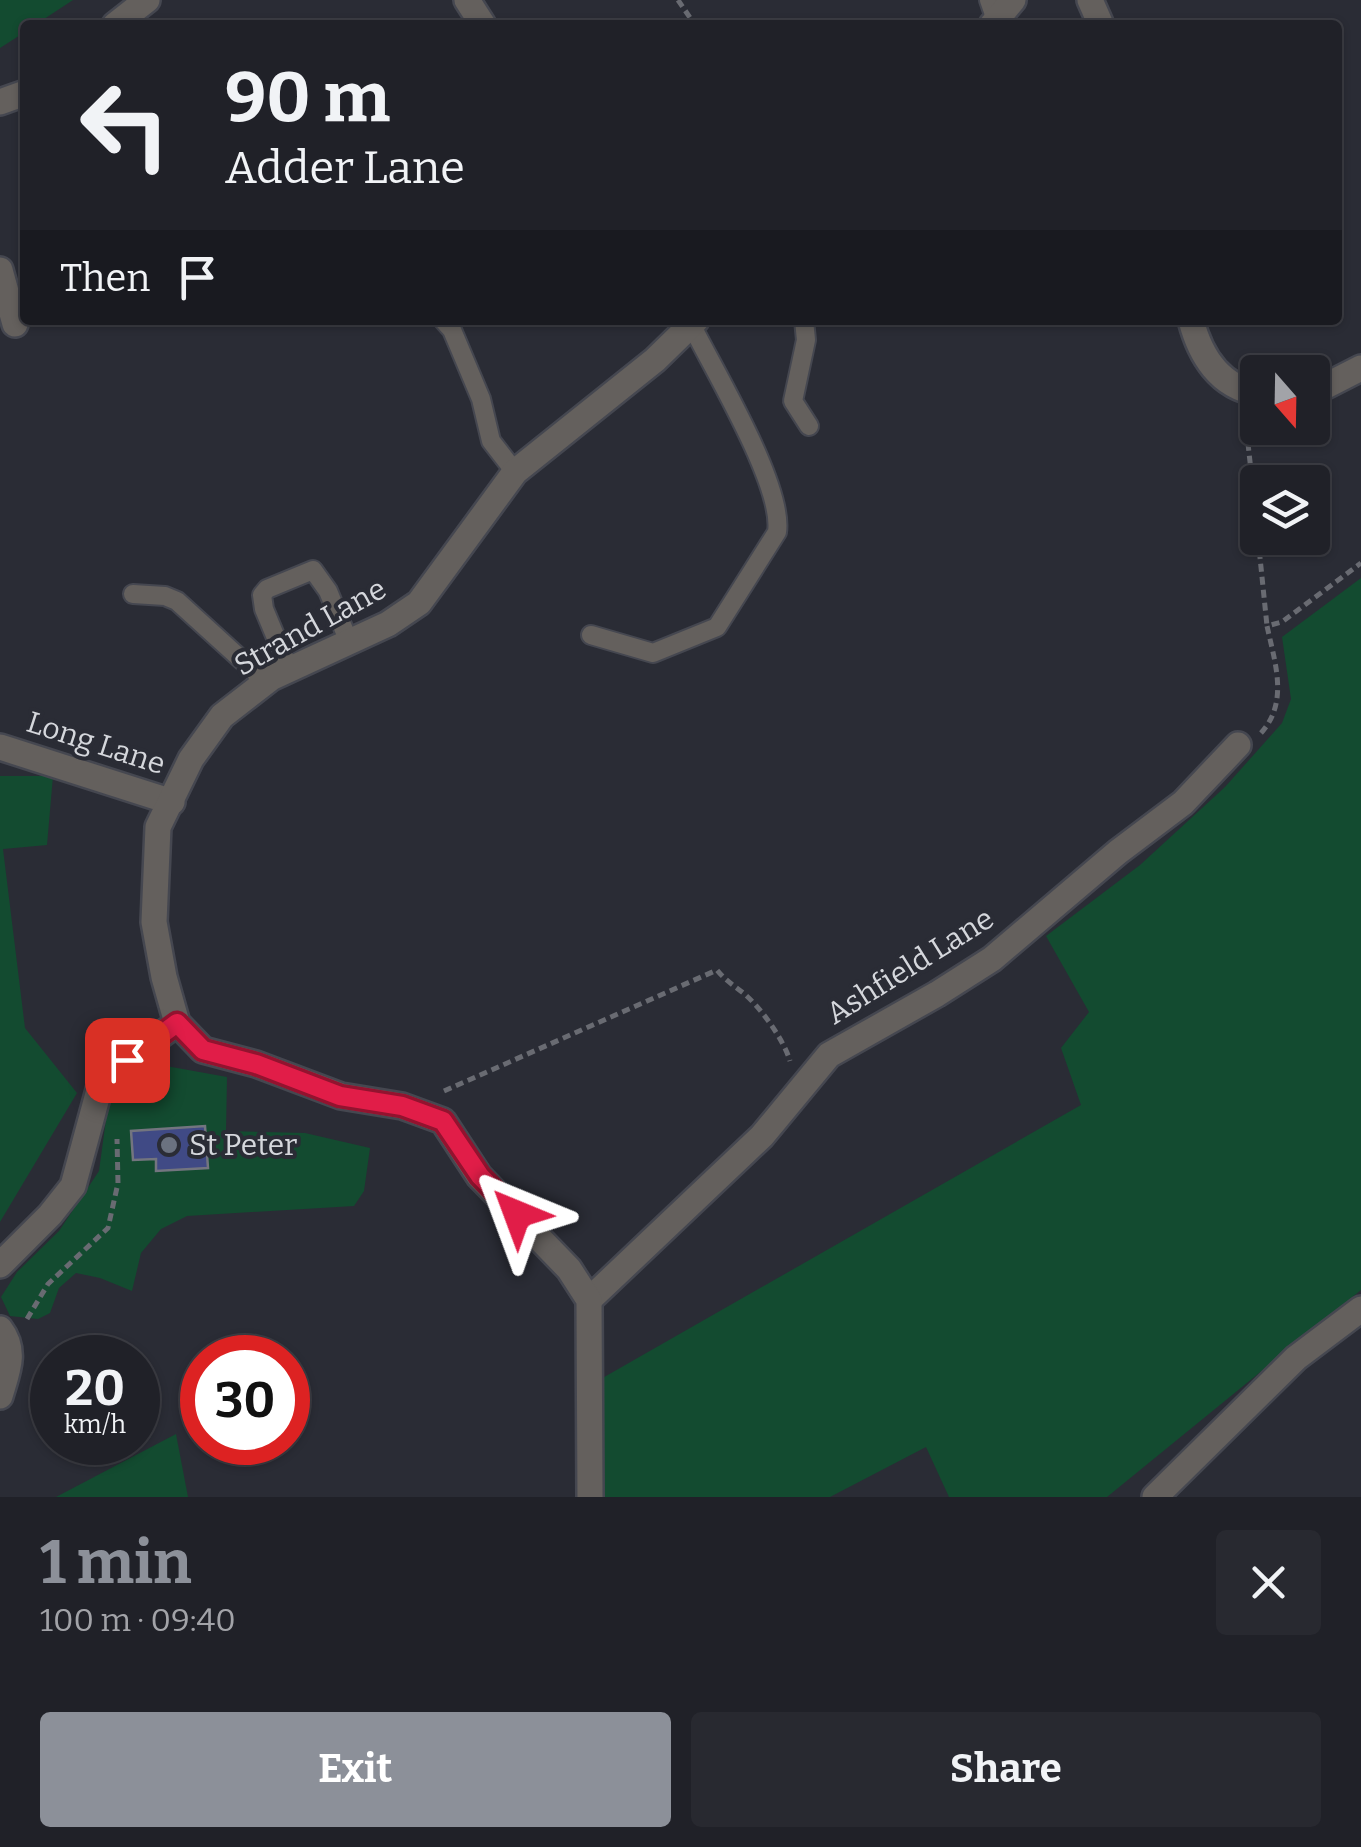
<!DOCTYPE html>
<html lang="en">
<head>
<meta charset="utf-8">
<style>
	body { margin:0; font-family:Bitter,serif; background:#282930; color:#f1f3f6; height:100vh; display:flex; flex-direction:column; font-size:38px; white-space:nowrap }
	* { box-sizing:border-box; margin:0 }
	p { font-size:32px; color:#a2a3a8 }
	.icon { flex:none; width:55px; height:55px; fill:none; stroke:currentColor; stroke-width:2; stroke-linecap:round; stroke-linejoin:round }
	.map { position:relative; height:1497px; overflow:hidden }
	.details { display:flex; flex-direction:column; background:#202128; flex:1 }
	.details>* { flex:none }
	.hud { position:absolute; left:20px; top:20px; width:1322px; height:305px; border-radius:10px; box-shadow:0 2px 8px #0004,0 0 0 2px #3d3e45; background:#202128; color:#f1f3f6; overflow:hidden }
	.needle { width:65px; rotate:160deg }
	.tools { position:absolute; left:1240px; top:355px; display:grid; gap:20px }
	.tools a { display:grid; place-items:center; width:90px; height:90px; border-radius:10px; background:#202128; box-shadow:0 2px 8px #0004,0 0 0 2px #3d3e45; font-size:50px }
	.speed { position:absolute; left:30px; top:1335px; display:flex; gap:20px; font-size:50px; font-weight:700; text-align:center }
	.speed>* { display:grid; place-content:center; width:130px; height:130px; border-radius:50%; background:#202128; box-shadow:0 2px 8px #0004,0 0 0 2px #3d3e45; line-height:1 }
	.speed small { font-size:25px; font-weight:400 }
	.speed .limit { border:15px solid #d22; background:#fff; color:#111 }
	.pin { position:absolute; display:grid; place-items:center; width:85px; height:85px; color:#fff; margin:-42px; border-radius:20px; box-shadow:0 5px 15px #0006 }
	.me { position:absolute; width:110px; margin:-55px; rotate:316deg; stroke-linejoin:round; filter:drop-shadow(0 0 8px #0008) }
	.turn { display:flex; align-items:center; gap:35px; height:210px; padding:0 40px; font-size:45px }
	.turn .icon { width:130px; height:130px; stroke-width:2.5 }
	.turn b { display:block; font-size:70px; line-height:85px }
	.then { display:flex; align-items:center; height:95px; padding:0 40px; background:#0003; gap:20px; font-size:38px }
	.round { display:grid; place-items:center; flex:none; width:105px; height:105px; border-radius:10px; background:#282930 }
	.head { display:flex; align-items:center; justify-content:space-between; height:170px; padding:0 40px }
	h1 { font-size:60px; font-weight:700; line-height:75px; color:#8c9099 }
	.button { display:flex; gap:20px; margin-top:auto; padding:20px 40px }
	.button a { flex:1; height:115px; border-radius:10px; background:#8c9099; color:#fff; font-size:40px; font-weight:700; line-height:115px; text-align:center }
	.button a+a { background:#282930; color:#f1f3f6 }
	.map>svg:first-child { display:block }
	.green { fill:#134b30 }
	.building { fill:#404a85; stroke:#73757f; stroke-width:2.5 }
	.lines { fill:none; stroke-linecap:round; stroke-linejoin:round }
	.lane-casing { stroke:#454750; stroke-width:22 }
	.street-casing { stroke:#454750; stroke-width:30 }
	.path { stroke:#696b72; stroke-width:5; stroke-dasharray:8 5; stroke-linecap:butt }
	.lane { stroke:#64605d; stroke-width:18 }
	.street { stroke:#64605d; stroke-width:25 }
	.route-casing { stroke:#92132f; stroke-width:25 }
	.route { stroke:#e11d48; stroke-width:18 }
	.worship-dot { fill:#6b7280; stroke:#2a2c35; stroke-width:4 }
	.labels { text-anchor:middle; stroke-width:8; stroke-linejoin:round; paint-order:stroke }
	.street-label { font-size:30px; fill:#d5d7dc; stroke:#2a2c35 }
	.poi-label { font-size:30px; fill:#d5d7dc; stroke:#2a2c35; text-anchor:start }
</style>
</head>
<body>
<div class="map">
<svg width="1361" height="1497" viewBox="0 0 1361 1497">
	<rect width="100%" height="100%" fill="#2a2c35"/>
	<g class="green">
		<path d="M 0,0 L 73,0 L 35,25 L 25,25 L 25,32 L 0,48 Z"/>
		<path d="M 1361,578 L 1361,1290 L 1107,1497 L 949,1497 L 926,1447 L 830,1497 L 603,1497 L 599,1380 L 1081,1105 L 1061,1048 L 1089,1012 L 1046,936 L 1140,865 L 1225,787 L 1282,723 L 1291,699 L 1282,637 Z"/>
		<path d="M 0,776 L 53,776 L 47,845 L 3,849 L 25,1028 L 77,1093 L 0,1222 Z"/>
		<path d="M 144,1062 L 227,1077 L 226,1131 L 305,1133 L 370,1148 L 364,1191 L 354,1206 L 187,1216 L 161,1229 L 141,1253 L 132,1291 L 100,1278 L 76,1273 L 59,1288 L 50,1313 L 38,1319 L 10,1316 L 1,1297 L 17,1272 L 59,1231 L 99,1171 L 111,1083 Z"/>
		<path d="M 176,1434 L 188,1497 L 56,1497 Z"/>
	</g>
	<path class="building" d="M 205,1126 L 208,1168 L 156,1171 L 156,1159 L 133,1160 L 131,1131 Z"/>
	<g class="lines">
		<defs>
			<g id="lane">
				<path d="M 989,0 L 996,20"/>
				<path d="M 443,320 L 452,330 L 481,399 L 491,441 L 515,472"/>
				<path d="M 804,320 L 806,340 L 793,401 L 809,426"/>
				<path d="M 133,594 L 165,596 L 177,601 L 266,682"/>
				<path d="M 591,635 L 653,653 L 717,627 L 777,532 C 784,486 713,369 691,324"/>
				<path d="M 289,669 L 264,609 L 262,595 L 267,589 L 313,570 L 328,591 L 349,642"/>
			</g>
			<g id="street">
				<path d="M 467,0 L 483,25"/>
				<path d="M 1090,0 L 1101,25"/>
				<path d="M 115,25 L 147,0"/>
				<path d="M 992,25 L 1013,0"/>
				<path d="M 0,102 L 25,93"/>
				<path d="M 0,270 L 15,324"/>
				<path d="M 1191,320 C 1200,355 1219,387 1258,393"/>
				<path d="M 1312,393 L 1361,368"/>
				<path d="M 0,747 L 172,802"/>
				<path d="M 0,1265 L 50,1215 L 73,1186 L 102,1079 L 177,1023"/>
				<path d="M 589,1300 L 762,1136 L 829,1055 L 937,994 L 992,959 L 1118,852 L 1183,803 L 1238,745"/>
				<path d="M 0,1329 C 17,1351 7,1372 0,1396"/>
				<path d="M 590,1497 L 589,1300 L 569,1269 L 479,1176 L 443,1121 L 402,1106 L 341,1096 L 256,1064 L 203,1050 L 177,1023 L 164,977 L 154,922 L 158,827 L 191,759 L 222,716 L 271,678 L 388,624 L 419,603 L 515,472 L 655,360 L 696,320"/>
				<path d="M 1155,1497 L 1296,1358 L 1361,1309"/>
			</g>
		</defs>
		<use href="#lane" class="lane-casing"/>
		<use href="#street" class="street-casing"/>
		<g class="path">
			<path d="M 678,0 L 695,25"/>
			<path d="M 1245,417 L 1258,533"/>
			<path d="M 1258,538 L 1267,626"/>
			<path d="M 1261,733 C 1289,702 1275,663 1267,626 L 1282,622 L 1361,563"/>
			<path d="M 149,1078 L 168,1079"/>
			<path d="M 444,1091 L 717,970 C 725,980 732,984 742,992 C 760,1006 784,1040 790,1061"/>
			<path d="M 27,1319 L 48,1284 L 108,1228 L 118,1183 L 117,1139"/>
		</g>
		<use href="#lane" class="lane"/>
		<use href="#street" class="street"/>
	</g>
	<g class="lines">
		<defs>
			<path id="route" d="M 127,1060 L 177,1023 L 203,1050 L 256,1064 L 340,1096 L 402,1106 L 443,1121 L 480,1176 L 517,1214"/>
		</defs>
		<use href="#route" class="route-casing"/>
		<use href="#route" class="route"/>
	</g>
	<circle class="worship-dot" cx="169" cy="1145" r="10"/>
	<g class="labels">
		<g class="street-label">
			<text transform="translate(310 627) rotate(-29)" y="10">Strand Lane</text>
			<text transform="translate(96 743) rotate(18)" y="10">Long Lane</text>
			<text transform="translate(910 966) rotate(-32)" y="10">Ashfield Lane</text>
		</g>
		<g class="poi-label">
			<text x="189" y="1155">St Peter</text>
		</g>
	</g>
</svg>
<div class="tools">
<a><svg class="needle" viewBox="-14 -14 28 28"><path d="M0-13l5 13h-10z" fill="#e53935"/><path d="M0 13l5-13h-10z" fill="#a2a3a8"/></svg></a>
<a><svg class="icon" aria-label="layers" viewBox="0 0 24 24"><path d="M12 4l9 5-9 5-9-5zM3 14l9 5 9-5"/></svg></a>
</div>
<div class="speed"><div>20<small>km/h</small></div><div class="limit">30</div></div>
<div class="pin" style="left:127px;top:1060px;background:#d93025"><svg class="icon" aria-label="arrive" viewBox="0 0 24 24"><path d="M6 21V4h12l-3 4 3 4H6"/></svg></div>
<svg class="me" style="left:517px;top:1214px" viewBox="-20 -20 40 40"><path d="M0-17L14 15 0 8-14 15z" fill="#e11d48" stroke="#fff" stroke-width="4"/></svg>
<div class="hud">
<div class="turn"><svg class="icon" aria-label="left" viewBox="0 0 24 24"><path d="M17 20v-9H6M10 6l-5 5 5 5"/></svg><div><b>90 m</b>Adder Lane</div></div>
<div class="then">Then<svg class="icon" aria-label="arrive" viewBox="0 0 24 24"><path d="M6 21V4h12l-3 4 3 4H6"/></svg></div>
</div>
</div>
<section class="details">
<div class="head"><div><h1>1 min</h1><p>100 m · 09:40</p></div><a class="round"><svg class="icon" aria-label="close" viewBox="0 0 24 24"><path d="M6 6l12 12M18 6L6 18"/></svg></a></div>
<div class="button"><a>Exit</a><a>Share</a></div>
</section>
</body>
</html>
